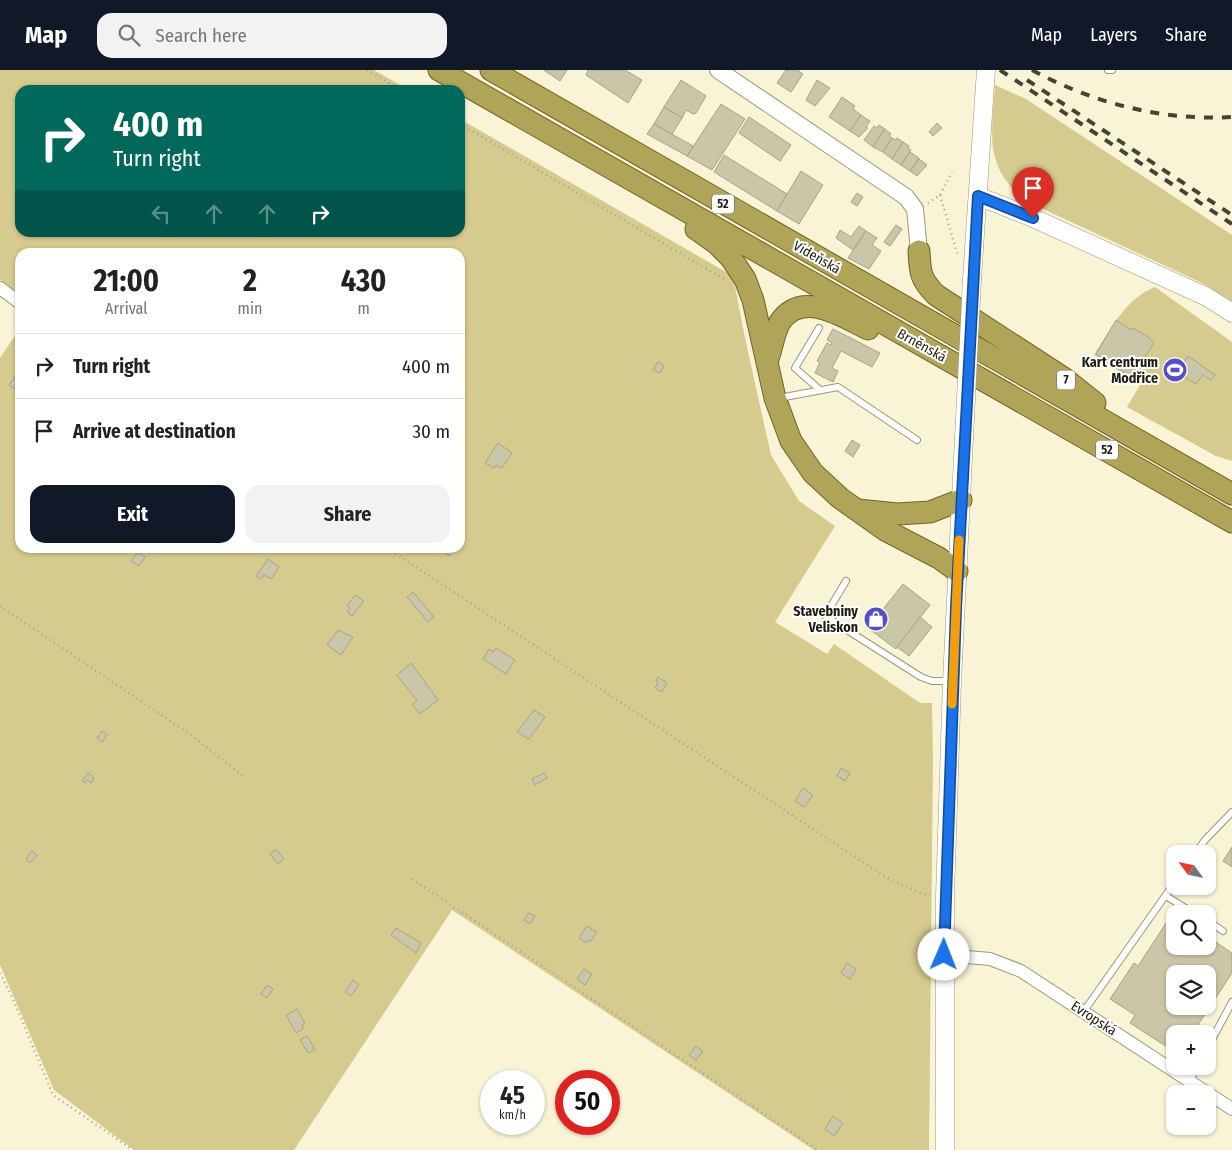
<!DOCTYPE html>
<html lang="en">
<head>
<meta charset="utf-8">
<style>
	body { margin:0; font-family:"Fira Sans Condensed",sans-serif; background:#f2f2f2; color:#222; height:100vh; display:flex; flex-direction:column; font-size:19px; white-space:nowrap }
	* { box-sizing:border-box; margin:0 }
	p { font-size:16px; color:#767676 }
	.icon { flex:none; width:28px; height:28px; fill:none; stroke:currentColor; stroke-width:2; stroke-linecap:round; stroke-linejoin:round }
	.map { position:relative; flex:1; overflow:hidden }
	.details { position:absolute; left:15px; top:178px; width:450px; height:305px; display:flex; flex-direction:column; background:#fff; border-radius:15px; box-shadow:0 1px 4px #0004 }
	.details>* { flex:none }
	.guide { position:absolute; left:15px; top:15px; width:450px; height:152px; border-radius:15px; box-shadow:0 1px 4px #0004; background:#00695c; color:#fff; overflow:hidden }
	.needle { width:32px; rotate:303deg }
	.tools { position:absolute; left:1166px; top:775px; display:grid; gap:10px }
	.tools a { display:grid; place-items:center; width:50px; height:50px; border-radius:10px; background:#fff; box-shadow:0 1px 4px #0004; font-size:25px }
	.speed { position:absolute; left:480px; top:1000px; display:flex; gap:10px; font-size:25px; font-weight:700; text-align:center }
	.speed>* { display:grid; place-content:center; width:65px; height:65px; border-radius:50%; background:#fff; box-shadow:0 1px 4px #0004; line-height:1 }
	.speed small { font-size:12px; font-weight:400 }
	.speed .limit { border:8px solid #d22; background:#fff; color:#111 }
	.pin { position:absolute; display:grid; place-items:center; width:42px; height:42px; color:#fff; margin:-51px -21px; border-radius:50% 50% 50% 0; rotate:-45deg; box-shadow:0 0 5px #0007 }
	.pin .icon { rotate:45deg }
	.me { position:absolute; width:55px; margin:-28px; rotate:1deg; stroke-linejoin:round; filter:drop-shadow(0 0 4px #0008) }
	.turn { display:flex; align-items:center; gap:18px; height:105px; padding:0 15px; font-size:22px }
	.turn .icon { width:65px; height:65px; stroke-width:2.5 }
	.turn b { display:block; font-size:35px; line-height:42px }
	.lanes { display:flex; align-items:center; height:48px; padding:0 15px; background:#0003; justify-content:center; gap:25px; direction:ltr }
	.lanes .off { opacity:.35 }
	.eta { display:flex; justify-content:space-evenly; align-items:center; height:85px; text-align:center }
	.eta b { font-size:30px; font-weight:700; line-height:35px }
	.button { display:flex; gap:10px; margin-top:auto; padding:10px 15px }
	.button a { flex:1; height:58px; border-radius:15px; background:#111827; color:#fff; font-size:20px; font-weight:700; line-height:58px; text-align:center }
	.button a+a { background:#f2f2f2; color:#222 }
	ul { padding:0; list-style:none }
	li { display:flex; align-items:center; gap:15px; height:65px; padding:0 15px; border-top:1px solid #e0e0e0 }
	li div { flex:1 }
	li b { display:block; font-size:19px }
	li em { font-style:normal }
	header { display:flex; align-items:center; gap:30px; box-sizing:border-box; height:70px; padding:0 25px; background:#111827; color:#fff }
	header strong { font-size:24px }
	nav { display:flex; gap:28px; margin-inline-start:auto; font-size:18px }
	.search { width:350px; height:45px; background:#f2f2f2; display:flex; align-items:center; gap:12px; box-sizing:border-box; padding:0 18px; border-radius:15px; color:#767676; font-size:19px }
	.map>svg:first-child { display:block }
	.green { fill:#d5cb8f }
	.building { fill:#cac6a8; stroke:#a8a386; fill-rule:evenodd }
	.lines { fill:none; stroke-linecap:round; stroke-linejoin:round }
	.service-casing { stroke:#9c977b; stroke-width:8 }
	.minor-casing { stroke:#9c977b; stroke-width:14 }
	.tertiary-casing { stroke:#9c977b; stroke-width:18 }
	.secondary-casing { stroke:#9c977b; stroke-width:19 }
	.trunk-casing { stroke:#716524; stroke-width:23 }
	.path { stroke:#a6a28b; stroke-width:2.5; stroke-dasharray:1 4; stroke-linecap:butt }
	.service { stroke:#fff; stroke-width:6 }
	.minor { stroke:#fff; stroke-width:12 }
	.tertiary { stroke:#fff; stroke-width:16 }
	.secondary { stroke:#fff; stroke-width:18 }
	.trunk { stroke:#b0a458; stroke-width:21 }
	.rail { stroke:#454334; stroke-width:4; stroke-dasharray:9 9; stroke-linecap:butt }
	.secondary-bridge-casing { stroke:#9c977b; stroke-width:19; stroke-linecap:butt }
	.secondary-bridge { stroke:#fff; stroke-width:18 }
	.route-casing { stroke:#114b97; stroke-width:12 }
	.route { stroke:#1a73e8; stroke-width:9 }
	.slow { stroke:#f59e0b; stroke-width:9 }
	.labels { text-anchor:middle; stroke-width:4; stroke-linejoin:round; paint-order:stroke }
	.shield { fill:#fff; stroke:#626058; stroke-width:1 }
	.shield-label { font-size:12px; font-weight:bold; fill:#1e1c11 }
	.street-label { font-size:14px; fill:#1e1c11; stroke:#fff }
	.poi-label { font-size:14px; font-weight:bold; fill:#1e1c11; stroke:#fff; text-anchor:end }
</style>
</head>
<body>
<header>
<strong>Map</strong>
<div class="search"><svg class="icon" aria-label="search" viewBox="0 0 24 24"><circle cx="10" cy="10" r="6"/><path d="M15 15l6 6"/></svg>Search here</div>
<nav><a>Map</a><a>Layers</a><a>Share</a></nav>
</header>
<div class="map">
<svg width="1232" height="1080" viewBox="0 0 1232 1080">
	<rect width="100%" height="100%" fill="#f9f4d6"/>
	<g class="green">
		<path d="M 0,0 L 374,0 L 409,20 L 20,20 L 20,162 L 460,162 L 460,49 L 733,206 L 745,268 L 771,385 L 799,431 L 835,456 L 775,552 L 827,584 L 834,574 L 920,633 L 932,633 L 933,688 L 929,1080 L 814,1080 L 452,840 L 294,1080 L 134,1080 L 54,1020 L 0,895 L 0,288 L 20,258 L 20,478 L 460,478 L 460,182 L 20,182 L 20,225 L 8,218 L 0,209 Z"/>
		<path d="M 995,15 L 1026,29 L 1232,165 L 1232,232 L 1202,213 L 1026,131 C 983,96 992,65 995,15 Z"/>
		<path d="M 1155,217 L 1232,272 L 1232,391 L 1216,386 L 1127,337 L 1140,315 L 1094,285 C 1110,260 1126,228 1155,217 Z"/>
	</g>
	<g class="building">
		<path d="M 544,0 L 567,0 L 560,11 Z"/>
		<path d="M 588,0 L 625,0 L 642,10 L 628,33 L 586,5 Z"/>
		<path d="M 786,0 L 797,0 L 803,4 L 791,22 L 777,13 Z"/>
		<path d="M 681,10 L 706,26 L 696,43 L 693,44 L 686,40 L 682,48 L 664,37 Z"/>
		<path d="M 817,10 L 830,18 L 815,36 L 806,30 Z"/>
		<path d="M 842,27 L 855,36 L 853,39 L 861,45 L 850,61 L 829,47 Z"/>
		<path d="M 721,34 L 745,49 L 712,100 L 687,86 Z"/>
		<path d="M 664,37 L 682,48 L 672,64 L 654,54 Z"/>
		<path d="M 861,45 L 870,51 L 866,57 L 868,58 L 859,67 L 850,61 Z"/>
		<path d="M 749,47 L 791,75 L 780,91 L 739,63 Z"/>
		<path d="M 937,53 L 942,58 L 933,66 L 929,62 Z"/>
		<path d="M 654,54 L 693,76 L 687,86 L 647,64 Z"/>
		<path d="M 879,55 L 885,59 L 873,77 L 864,70 L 874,56 L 877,58 Z"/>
		<path d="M 885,59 L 891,64 L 889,66 L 892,68 L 883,82 L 873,77 Z"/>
		<path d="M 892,68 L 896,70 L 897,68 L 903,72 L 892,89 L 883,82 Z"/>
		<path d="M 903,72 L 909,76 L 908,78 L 911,80 L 901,95 L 892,89 Z"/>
		<path d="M 910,82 L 919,88 L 910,101 L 901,95 Z"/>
		<path d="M 724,85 L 787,124 L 777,141 L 714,102 Z"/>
		<path d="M 919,89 L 927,95 L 917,106 L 910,101 Z"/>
		<path d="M 801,101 L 823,115 L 799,154 L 777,141 Z"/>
		<path d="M 857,123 L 863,127 L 857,136 L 851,132 Z"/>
		<path d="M 896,155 L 902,159 L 890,176 L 884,172 Z"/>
		<path d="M 859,156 L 866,161 L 853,180 L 836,168 L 840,160 L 851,167 Z"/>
		<path d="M 866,161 L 877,168 L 872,175 L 881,181 L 869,199 L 848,188 Z"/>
		<path d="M 1116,250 L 1131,260 L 1132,258 L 1147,266 L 1154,273 L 1143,290 L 1146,292 L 1135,310 L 1096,284 Z"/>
		<path d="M 833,259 L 880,283 L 872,297 L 841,281 L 832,298 L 838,301 L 833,312 L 815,303 L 820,292 L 817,291 L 827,273 L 831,275 L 832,273 L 827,270 Z"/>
		<path d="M 1188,286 L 1215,305 L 1211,310 L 1203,305 L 1196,314 L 1177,302 Z"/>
		<path d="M 658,292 L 664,296 L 660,303 L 653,299 Z"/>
		<path d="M 16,305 L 20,308 L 20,317 L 17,321 L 9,315 Z"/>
		<path d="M 852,370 L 860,375 L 853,387 L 845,381 Z"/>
		<path d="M 498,373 L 512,383 L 502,398 L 496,395 L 494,398 L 485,393 Z"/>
		<path d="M 437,478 L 453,478 L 449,486 Z"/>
		<path d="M 138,482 L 145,487 L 139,496 L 131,491 Z"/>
		<path d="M 268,489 L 279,497 L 271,509 L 264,505 L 261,509 L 256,506 Z"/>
		<path d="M 903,514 L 930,535 L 896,579 L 868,558 Z"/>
		<path d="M 413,522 L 434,547 L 428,552 L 407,527 Z"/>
		<path d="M 355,525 L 364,531 L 352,546 L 347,542 L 350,538 L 347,536 Z"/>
		<path d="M 920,547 L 932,557 L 909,586 L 897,577 Z"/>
		<path d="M 338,560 L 353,567 L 341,585 L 327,575 Z"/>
		<path d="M 496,578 L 515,590 L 506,604 L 483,589 L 489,579 L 493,582 Z"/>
		<path d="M 411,593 L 438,630 L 420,644 L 412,634 L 417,631 L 397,605 Z"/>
		<path d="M 658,607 L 667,613 L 662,622 L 655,618 L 658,613 L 656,611 Z"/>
		<path d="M 534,640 L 545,647 L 529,669 L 517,662 Z"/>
		<path d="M 102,661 L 107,665 L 102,672 L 97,668 Z"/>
		<path d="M 841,698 L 850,703 L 845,711 L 837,706 Z"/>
		<path d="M 88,703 L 94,708 L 91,713 L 87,710 L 85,713 L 82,711 Z"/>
		<path d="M 544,703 L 547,708 L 535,715 L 532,709 Z"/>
		<path d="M 803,718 L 813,725 L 804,737 L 795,731 Z"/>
		<path d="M 1232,777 L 1232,797 L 1223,791 Z"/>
		<path d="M 276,779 L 284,789 L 278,794 L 270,784 Z"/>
		<path d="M 32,781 L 37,785 L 30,793 L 26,789 Z"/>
		<path d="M 529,843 L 535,846 L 530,854 L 524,850 Z"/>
		<path d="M 1172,844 L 1175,846 L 1175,876 L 1208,876 L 1208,867 L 1232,883 L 1232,903 L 1192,964 L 1175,964 L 1175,982 L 1130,953 L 1135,945 L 1110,929 L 1134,893 L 1138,896 ZM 1175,904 L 1208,904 L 1208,936 L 1175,936 Z"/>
		<path d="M 587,856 L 597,862 L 590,872 L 587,870 L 586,873 L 579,868 Z"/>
		<path d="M 396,858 L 421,873 L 416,883 L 391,865 Z"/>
		<path d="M 847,893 L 856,899 L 850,909 L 841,903 Z"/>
		<path d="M 584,899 L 592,904 L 585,915 L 577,909 Z"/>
		<path d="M 353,910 L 359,915 L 351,926 L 345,922 Z"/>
		<path d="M 267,915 L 273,919 L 267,928 L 261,924 Z"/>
		<path d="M 297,939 L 305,953 L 302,955 L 303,959 L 296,963 L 286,945 Z"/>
		<path d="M 307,966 L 315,979 L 308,983 L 300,970 Z"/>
		<path d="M 696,976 L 703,981 L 696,990 L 689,985 Z"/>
		<path d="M 833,1046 L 843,1053 L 834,1066 L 825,1059 Z"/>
	</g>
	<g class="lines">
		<defs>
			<g id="service">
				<path d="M 1108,0 L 1112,0"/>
				<path d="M 819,258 L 795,298 L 820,320"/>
				<path d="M 779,328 L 838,317 L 917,370"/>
				<path d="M 846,511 L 825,546 L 921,607 L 932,611 L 951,611"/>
				<path d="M 1195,784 L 1205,770 L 1232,742"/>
				<path d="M 1166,826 L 1195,844"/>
				<path d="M 1208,851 L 1223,861"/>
				<path d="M 1084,941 L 1175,812"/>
				<path d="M 1208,977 L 1232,932"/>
				<path d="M 1190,1011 L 1197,996"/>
			</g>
			<g id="minor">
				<path d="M 0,218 L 20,233"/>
				<path d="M 944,885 L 990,889 L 1021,901 L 1232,1039"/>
			</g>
			<path id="tertiary" d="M 718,0 L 906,127 L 915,139 L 919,181"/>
			<g id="secondary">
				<path d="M 978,126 L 1033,148 L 1207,227 L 1232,243"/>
				<path d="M 972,209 L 986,0"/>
				<path d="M 945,1080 L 945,827 L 952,611 L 964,368"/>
			</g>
			<g id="trunk">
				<path d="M 439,0 L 1232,452"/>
				<path d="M 491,0 L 1232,424"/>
				<path d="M 696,159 L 717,174 L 731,188 L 745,209 L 753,230 L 775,328 L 791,371 L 813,403 L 840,428 L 885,460 L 939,488 L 957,501"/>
				<path d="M 919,181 C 920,202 920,209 936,225 L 1065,309 L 1095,333"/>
				<path d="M 768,289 C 772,277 774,263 780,252 C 802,219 843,247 868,259"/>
				<path d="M 858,440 L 897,444 L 930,442 L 961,430"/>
			</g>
		</defs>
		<use href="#service" class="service-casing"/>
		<use href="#minor" class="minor-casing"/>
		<use href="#tertiary" class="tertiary-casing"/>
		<use href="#secondary" class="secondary-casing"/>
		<use href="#trunk" class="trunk-casing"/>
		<g class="path">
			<path d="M 367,0 L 401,20"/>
			<path d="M 460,54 L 724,209"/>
			<path d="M 940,125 L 958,186"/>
			<path d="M 928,133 L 940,125 L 952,102"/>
			<path d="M 387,478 L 884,806 L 920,823 L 930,825"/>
			<path d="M 0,536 L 191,665 L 243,706"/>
			<path d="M 412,809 L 818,1080"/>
			<path d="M 0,903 L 13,929 L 53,1025 L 133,1080"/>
		</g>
		<use href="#service" class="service"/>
		<use href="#minor" class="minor"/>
		<use href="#tertiary" class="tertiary"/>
		<use href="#secondary" class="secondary"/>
		<use href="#trunk" class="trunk"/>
		<g class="rail">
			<path d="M 1000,0 L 1232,154"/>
			<path d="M 1032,0 C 1093,33 1162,51 1232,47"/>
			<path d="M 1027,10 L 1232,145"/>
		</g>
		<defs>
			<path id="secondary-bridge" d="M 964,368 L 972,209"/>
		</defs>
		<use href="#secondary-bridge" class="secondary-bridge-casing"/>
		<use href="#secondary-bridge" class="secondary-bridge"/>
	</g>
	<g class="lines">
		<defs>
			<path id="route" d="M 944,885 L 956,538 L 978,126 L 1033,148"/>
		</defs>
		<use href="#route" class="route-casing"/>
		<use href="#route" class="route"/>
		<path class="slow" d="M 952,634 L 959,470"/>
	</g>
	<defs>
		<symbol id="stadium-disc" viewBox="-11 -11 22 22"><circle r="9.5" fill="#544fc6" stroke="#fff"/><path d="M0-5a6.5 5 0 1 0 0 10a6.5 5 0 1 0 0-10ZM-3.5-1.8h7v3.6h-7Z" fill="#fff"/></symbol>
		<symbol id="shop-disc" viewBox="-11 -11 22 22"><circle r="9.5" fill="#544fc6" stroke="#fff"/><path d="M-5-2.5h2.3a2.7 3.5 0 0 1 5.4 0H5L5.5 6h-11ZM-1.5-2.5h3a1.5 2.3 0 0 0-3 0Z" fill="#fff"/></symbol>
	</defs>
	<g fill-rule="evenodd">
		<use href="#stadium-disc" x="1161" y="286" width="28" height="28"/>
		<use href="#shop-disc" x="862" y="535" width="28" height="28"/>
	</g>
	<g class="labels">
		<g class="shield">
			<rect x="712" y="124.5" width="22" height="19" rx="4"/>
			<rect x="1057" y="300.5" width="18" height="19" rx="4"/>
			<rect x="1096" y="370.5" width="22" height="19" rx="4"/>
		</g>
		<g class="shield-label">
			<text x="723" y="138">52</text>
			<text x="1066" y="314">7</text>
			<text x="1107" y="384">52</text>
		</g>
		<g class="street-label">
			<text transform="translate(817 187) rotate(30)" y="5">Vídeňská</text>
			<text transform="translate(922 275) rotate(29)" y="5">Brněnská</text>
			<text transform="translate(1094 948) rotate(33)" y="5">Evropská</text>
		</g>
		<g class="poi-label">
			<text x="1158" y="297">Kart centrum<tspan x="1158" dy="16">Modřice</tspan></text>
			<text x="858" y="546">Stavebniny<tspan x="858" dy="16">Veliskon</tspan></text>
		</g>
	</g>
</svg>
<div class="tools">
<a><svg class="needle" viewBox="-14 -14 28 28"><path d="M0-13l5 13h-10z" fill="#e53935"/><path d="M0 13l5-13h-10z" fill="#767676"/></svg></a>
<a><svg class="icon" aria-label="search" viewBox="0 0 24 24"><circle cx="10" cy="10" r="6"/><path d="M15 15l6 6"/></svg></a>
<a><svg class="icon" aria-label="layers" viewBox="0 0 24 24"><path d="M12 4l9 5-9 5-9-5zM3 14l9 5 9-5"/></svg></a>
<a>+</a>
<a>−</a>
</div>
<div class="speed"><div>45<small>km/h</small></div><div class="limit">50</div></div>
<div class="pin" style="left:1033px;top:148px;background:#d93025"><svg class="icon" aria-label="arrive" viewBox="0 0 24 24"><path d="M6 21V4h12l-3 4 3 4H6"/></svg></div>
<svg class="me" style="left:944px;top:885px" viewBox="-20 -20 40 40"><circle r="19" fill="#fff"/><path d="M0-13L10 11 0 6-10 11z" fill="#1a73e8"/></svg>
<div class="guide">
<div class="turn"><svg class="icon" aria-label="right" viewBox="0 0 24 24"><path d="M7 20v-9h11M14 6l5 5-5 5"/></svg><div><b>400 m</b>Turn right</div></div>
<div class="lanes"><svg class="icon off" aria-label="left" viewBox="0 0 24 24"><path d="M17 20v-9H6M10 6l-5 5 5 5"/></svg><svg class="icon off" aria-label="ahead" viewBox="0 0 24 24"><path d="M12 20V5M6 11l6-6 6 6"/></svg><svg class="icon off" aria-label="ahead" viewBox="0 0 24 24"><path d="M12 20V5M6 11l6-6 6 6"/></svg><svg class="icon" aria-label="right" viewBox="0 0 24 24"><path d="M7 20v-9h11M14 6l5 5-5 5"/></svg></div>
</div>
<section class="details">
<div class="eta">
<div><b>21:00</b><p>Arrival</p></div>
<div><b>2</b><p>min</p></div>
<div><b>430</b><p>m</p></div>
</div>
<ul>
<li><svg class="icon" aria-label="right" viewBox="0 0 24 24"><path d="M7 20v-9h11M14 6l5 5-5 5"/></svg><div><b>Turn right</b></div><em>400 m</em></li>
<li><svg class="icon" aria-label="arrive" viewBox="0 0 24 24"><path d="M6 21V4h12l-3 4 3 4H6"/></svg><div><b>Arrive at destination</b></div><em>30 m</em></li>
</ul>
<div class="button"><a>Exit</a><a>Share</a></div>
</section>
</div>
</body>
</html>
